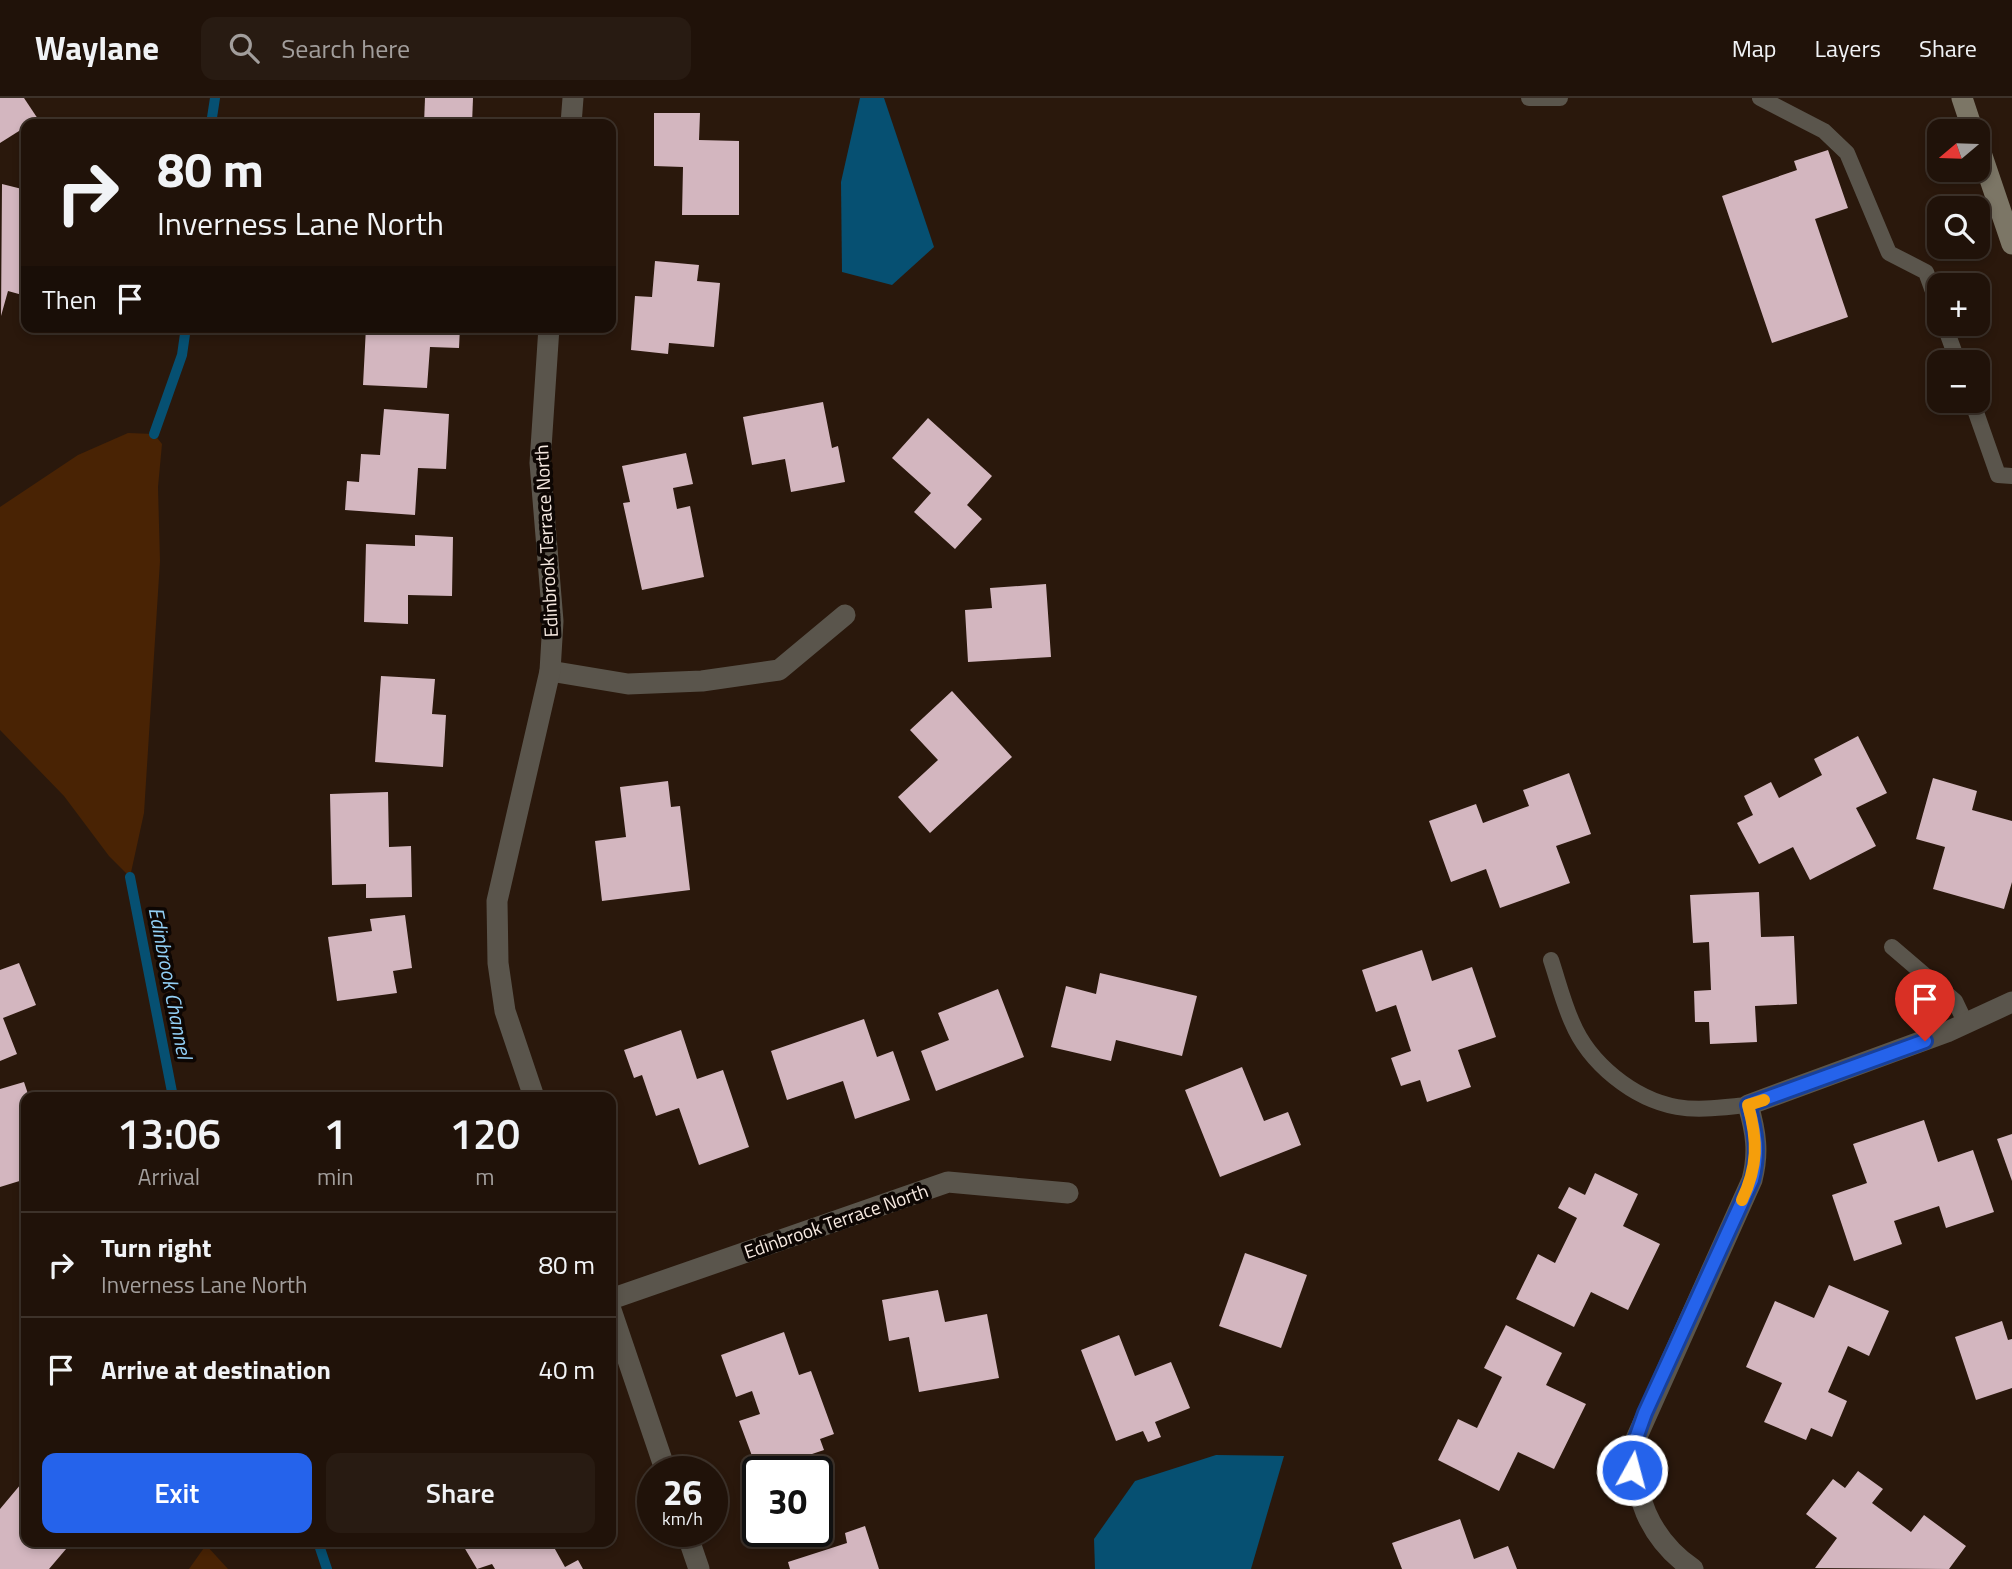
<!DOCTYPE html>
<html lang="en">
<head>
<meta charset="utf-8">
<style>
	body { margin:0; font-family:"Titillium Web",sans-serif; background:#281b12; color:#f1f3f6; height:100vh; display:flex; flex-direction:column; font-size:26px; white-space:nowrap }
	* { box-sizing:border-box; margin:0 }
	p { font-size:23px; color:#a29e9c }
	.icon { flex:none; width:38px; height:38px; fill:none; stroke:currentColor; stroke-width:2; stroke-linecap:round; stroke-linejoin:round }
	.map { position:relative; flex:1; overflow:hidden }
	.drawer { position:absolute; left:21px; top:994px; width:595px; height:455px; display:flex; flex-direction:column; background:#201209; border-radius:14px; box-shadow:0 4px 10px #0003,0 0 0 2px #3d322a }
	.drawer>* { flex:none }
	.guide { position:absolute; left:21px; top:21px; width:595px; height:214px; border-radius:14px; box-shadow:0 4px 10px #0003,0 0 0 2px #3d322a; background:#201209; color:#f1f3f6; overflow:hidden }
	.needle { width:46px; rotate:251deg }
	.tools { position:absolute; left:1927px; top:21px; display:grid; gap:14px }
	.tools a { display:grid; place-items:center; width:63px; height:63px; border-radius:14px; background:#201209; box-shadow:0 4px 10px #0003,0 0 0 2px #3d322a; font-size:35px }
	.speed { position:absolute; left:637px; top:1358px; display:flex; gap:14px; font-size:35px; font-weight:700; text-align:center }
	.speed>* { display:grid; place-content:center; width:91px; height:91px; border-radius:50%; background:#201209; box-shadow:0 4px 10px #0003,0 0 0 2px #3d322a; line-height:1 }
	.speed small { font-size:18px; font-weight:400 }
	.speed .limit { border:4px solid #111; border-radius:10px; background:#fff; color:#111 }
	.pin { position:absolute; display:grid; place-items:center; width:60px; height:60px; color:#fff; margin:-72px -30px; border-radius:50% 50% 50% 0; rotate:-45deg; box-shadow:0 0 7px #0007 }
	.pin .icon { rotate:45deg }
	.me { position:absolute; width:77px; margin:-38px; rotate:7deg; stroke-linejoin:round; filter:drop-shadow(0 0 5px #0008) }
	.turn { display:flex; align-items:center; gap:24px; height:147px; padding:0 21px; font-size:32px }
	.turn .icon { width:91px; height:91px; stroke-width:2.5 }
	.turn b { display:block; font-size:49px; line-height:60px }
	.then { display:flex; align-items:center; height:66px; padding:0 21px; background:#0003; gap:14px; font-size:26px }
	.eta { display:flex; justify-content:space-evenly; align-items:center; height:119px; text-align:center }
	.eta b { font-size:42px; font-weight:600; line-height:49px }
	.action { display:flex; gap:14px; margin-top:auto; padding:14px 21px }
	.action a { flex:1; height:80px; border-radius:14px; background:#2563eb; color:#fff; font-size:28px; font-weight:600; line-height:80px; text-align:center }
	.action a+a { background:#281b12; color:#f1f3f6 }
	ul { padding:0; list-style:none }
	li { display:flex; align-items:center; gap:21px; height:105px; padding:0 21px; border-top:2px solid #3d322a }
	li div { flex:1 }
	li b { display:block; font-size:26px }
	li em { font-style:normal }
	header { display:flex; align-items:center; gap:42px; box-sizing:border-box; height:98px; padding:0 35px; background:#201209; border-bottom:2px solid #3d322a }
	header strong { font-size:33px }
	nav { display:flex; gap:38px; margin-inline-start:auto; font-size:24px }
	.search { width:490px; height:63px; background:#281b12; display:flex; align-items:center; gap:18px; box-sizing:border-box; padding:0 24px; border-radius:14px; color:#a29e9c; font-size:26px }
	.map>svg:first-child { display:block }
	.green { fill:#492304 }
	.water { fill:#065072 }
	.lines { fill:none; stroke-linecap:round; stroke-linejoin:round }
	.stream { stroke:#065072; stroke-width:10 }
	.building { fill:#d3b6bf }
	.lane { stroke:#5a554c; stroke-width:16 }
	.street { stroke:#5a554c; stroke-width:21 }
	.secondary { stroke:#7c7666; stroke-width:21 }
	.route-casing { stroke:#184099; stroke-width:18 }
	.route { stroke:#2563eb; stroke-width:12 }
	.slow { stroke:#f59e0b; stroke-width:12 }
	.labels { text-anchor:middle; stroke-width:7; stroke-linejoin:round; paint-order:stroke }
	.street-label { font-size:19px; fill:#f6e9e1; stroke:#0d0603 }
	.water-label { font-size:21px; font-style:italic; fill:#92cff5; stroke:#0d0603 }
</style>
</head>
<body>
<header>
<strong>Waylane</strong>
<div class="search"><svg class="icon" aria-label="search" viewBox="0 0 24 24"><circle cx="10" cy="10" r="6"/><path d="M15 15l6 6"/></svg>Search here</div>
<nav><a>Map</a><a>Layers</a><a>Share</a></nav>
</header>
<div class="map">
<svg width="2012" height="1471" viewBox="0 0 2012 1471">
	<rect width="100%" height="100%" fill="#2a180c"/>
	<g class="green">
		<path d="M 128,335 L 154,336 L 162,346 L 158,389 L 160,463 L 144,715 L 130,779 L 109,758 L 64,698 L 0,632 L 0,409 L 78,357 Z"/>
		<path d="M 206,1447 L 228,1471 L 189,1471 Z"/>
	</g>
	<g class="water">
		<path d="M 860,0 L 884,0 L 934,149 L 892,187 L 842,174 L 841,84 Z"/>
		<path d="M 1216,1357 L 1284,1358 L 1251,1471 L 1095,1471 L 1094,1441 L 1135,1383 Z"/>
	</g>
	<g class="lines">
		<g class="stream">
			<path d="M 211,26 L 215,0"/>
			<path d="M 154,336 L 182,257 L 186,229"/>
			<path d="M 130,779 L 173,999"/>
			<path d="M 318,1444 L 327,1471"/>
		</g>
	</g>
	<g class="building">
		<path d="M 0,0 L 24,0 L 38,21 L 0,45 Z"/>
		<path d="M 425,0 L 473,0 L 472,26 L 424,26 Z"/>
		<path d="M 654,15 L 700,15 L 699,42 L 739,43 L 739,117 L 682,117 L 683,69 L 654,68 Z"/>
		<path d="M 1828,52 L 1848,110 L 1815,121 L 1848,219 L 1772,245 L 1722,98 L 1797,72 L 1794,63 Z"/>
		<path d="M 2,86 L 26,92 L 26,198 L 8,193 L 1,218 Z"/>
		<path d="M 655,163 L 699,167 L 697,183 L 720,185 L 714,249 L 669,245 L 668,256 L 631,252 L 635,198 L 652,199 Z"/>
		<path d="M 366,229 L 460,229 L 459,250 L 430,249 L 427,290 L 363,287 Z"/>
		<path d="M 823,304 L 832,350 L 838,348 L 845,384 L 791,394 L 785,361 L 752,367 L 743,319 Z"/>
		<path d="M 384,311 L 449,316 L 446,371 L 418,370 L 415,417 L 345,412 L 347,383 L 359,384 L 361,356 L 380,357 Z"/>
		<path d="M 928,320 L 992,378 L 967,407 L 982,421 L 955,451 L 914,414 L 931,395 L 892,360 Z"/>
		<path d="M 686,355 L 693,386 L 673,390 L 677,411 L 690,408 L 704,479 L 642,492 L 623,405 L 630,404 L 622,368 Z"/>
		<path d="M 415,437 L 453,439 L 452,498 L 408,497 L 408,526 L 364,524 L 366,446 L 415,448 Z"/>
		<path d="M 1046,486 L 1051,559 L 968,564 L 965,512 L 992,510 L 990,490 Z"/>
		<path d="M 381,578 L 435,581 L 432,616 L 446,617 L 443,669 L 375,664 Z"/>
		<path d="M 952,593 L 1012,659 L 930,735 L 898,699 L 938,662 L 910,632 Z"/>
		<path d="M 1858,638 L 1887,695 L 1856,710 L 1876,748 L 1810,782 L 1793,749 L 1759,766 L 1737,725 L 1753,717 L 1744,698 L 1771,684 L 1779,700 L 1822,677 L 1814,661 Z"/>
		<path d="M 1569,675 L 1591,736 L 1556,748 L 1570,785 L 1500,810 L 1486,771 L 1451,784 L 1429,723 L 1476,706 L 1483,725 L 1529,708 L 1523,692 Z"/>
		<path d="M 1933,680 L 1977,693 L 1972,712 L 2012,723 L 2012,784 L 2004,811 L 1933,791 L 1945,749 L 1916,741 Z"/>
		<path d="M 668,683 L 671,709 L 680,708 L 690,792 L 602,803 L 595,743 L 626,739 L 620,689 Z"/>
		<path d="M 388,694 L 389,749 L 411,748 L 412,799 L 366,800 L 366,786 L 332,787 L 330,696 Z"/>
		<path d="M 1759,794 L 1761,839 L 1794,838 L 1797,906 L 1755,908 L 1757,944 L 1710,946 L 1709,924 L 1695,924 L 1694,893 L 1711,892 L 1709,844 L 1693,845 L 1690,797 Z"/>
		<path d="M 405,817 L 412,870 L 393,873 L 397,895 L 337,903 L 328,839 L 372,833 L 370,821 Z"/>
		<path d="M 1422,852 L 1432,883 L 1472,869 L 1496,939 L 1458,952 L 1471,989 L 1427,1004 L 1420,982 L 1401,988 L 1391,960 L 1411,953 L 1396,907 L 1376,914 L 1362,872 Z"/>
		<path d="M 19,865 L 36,907 L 3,920 L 17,956 L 0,963 L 0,872 Z"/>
		<path d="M 1100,875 L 1197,898 L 1182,958 L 1116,942 L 1111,963 L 1051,949 L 1066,888 L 1096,896 Z"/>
		<path d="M 998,891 L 1024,959 L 936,993 L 921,953 L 949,942 L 938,915 Z"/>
		<path d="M 864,921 L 877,959 L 893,953 L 910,1002 L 855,1021 L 843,983 L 787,1002 L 771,953 Z"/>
		<path d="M 681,932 L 697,981 L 723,972 L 749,1049 L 699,1067 L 679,1010 L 656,1018 L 642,977 L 634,980 L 624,952 Z"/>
		<path d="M 1242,969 L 1264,1023 L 1288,1014 L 1301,1047 L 1220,1079 L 1185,992 Z"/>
		<path d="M 24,984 L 29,999 L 26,1081 L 0,1089 L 0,991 Z"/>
		<path d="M 1924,1022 L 1938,1064 L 1973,1052 L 1994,1114 L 1946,1130 L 1939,1108 L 1894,1123 L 1902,1146 L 1854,1163 L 1832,1097 L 1867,1085 L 1853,1046 Z"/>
		<path d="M 2012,1036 L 2012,1083 L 1997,1041 Z"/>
		<path d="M 1595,1075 L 1638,1096 L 1623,1128 L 1660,1146 L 1628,1212 L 1591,1194 L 1574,1229 L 1516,1201 L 1538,1156 L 1555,1165 L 1577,1120 L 1558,1110 L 1569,1089 L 1585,1097 Z"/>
		<path d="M 1245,1155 L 1307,1177 L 1281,1250 L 1219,1228 Z"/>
		<path d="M 1829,1187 L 1889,1213 L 1869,1258 L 1848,1248 L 1828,1294 L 1847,1303 L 1832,1339 L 1811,1330 L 1806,1342 L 1764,1324 L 1782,1285 L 1746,1269 L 1775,1203 L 1814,1220 Z"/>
		<path d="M 938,1192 L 945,1224 L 987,1216 L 999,1280 L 919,1294 L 909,1239 L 889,1243 L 882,1202 Z"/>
		<path d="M 2002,1223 L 2008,1242 L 2012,1241 L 2012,1290 L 1976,1302 L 1955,1239 Z"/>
		<path d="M 1506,1227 L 1562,1255 L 1546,1287 L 1586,1306 L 1554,1371 L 1518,1354 L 1499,1393 L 1438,1362 L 1458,1321 L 1477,1330 L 1502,1279 L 1484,1270 Z"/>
		<path d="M 784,1234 L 799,1277 L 811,1273 L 834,1336 L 820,1341 L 824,1352 L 758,1374 L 739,1323 L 760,1316 L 752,1293 L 736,1299 L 721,1257 Z"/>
		<path d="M 1119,1237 L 1135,1278 L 1171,1264 L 1190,1310 L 1155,1324 L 1161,1339 L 1148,1344 L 1143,1333 L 1116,1343 L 1081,1252 Z"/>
		<path d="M 1858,1373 L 1883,1391 L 1872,1405 L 1911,1434 L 1924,1417 L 1966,1448 L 1949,1471 L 1815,1470 L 1837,1440 L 1806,1416 L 1833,1381 L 1845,1390 Z"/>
		<path d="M 26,1380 L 26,1444 L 72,1444 L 49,1471 L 0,1471 L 0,1411 Z"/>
		<path d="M 1460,1421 L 1474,1461 L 1508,1448 L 1517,1471 L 1402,1471 L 1392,1445 Z"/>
		<path d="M 865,1428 L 879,1471 L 790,1471 L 788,1464 L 847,1445 L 845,1435 Z"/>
		<path d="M 461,1444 L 551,1444 L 565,1469 L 578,1462 L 583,1471 L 495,1471 L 492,1466 L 477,1471 Z"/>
	</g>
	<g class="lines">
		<g class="lane">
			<path d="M 1529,0 L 1560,0"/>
			<path d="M 1760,0 L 1824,33 L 1847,55 L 1889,155 L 1926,174 L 1939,210"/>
			<path d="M 1944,226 L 1958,264"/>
			<path d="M 1972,303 L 1998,377 L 2012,378"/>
			<path d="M 1892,849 L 1955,903 L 1966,926"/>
			<path d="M 1551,862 C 1558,883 1563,904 1572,924 C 1589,965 1633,1001 1677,1009 C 1700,1013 1725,1009 1748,1007"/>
		</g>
		<g class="street">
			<path d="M 571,26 L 573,0"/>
			<path d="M 550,573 L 628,586 L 702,583 L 779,572 L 845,517"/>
			<path d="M 534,999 L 505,913 L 498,865 L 497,803 L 550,573 L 553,523 L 540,365 L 549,229"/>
			<path d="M 611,1201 L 948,1084 L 1068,1095"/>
			<path d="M 611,1212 L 666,1374"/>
			<path d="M 686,1433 L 699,1471"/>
			<path d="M 1693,1471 C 1649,1441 1631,1394 1635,1343 L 1752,1082 C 1759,1055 1756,1034 1748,1007 L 1947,934 L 2012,904"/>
		</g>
		<g class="secondary">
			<path d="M 1962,0 L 1973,33"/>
			<path d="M 1978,46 L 2012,146"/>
		</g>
	</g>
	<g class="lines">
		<defs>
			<path id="route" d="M 1632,1372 L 1635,1343 L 1645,1315 L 1752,1082 C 1759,1055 1756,1035 1748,1007 L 1925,943"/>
		</defs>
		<use href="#route" class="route-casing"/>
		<use href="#route" class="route"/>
		<path class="slow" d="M 1742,1102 C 1758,1068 1758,1043 1748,1007 L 1764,1002"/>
	</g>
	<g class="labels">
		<g class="street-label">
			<text transform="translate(546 443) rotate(-93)" y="7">Edinbrook Terrace North</text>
			<text transform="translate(836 1123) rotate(-19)" y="7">Edinbrook Terrace North</text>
		</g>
		<g class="water-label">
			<text transform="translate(170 885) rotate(79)" y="7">Edinbrook Channel</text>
		</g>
	</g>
</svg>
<div class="tools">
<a><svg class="needle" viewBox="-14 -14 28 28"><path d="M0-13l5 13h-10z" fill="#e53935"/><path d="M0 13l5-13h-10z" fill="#a29e9c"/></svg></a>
<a><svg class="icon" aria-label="search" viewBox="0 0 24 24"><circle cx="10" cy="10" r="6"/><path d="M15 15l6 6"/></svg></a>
<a>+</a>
<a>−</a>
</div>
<div class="speed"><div>26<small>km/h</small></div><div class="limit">30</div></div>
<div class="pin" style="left:1925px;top:943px;background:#d93025"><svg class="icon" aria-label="arrive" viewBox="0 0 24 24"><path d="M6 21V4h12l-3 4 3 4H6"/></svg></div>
<svg class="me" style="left:1632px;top:1372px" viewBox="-20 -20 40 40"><circle r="17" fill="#2563eb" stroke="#fff" stroke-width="3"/><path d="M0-11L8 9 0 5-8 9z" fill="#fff"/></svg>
<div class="guide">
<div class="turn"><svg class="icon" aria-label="right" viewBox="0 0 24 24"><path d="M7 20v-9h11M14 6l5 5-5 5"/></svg><div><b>80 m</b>Inverness Lane North</div></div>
<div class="then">Then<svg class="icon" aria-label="arrive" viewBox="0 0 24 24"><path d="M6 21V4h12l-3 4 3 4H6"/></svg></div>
</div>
<section class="drawer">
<div class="eta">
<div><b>13:06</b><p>Arrival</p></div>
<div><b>1</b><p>min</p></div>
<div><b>120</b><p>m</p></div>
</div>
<ul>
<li><svg class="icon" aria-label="right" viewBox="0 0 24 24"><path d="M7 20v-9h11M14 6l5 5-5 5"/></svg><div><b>Turn right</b><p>Inverness Lane North</p></div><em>80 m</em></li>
<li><svg class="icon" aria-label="arrive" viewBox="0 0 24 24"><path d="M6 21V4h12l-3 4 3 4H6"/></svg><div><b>Arrive at destination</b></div><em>40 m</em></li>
</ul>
<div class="action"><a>Exit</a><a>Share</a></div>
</section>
</div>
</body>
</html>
